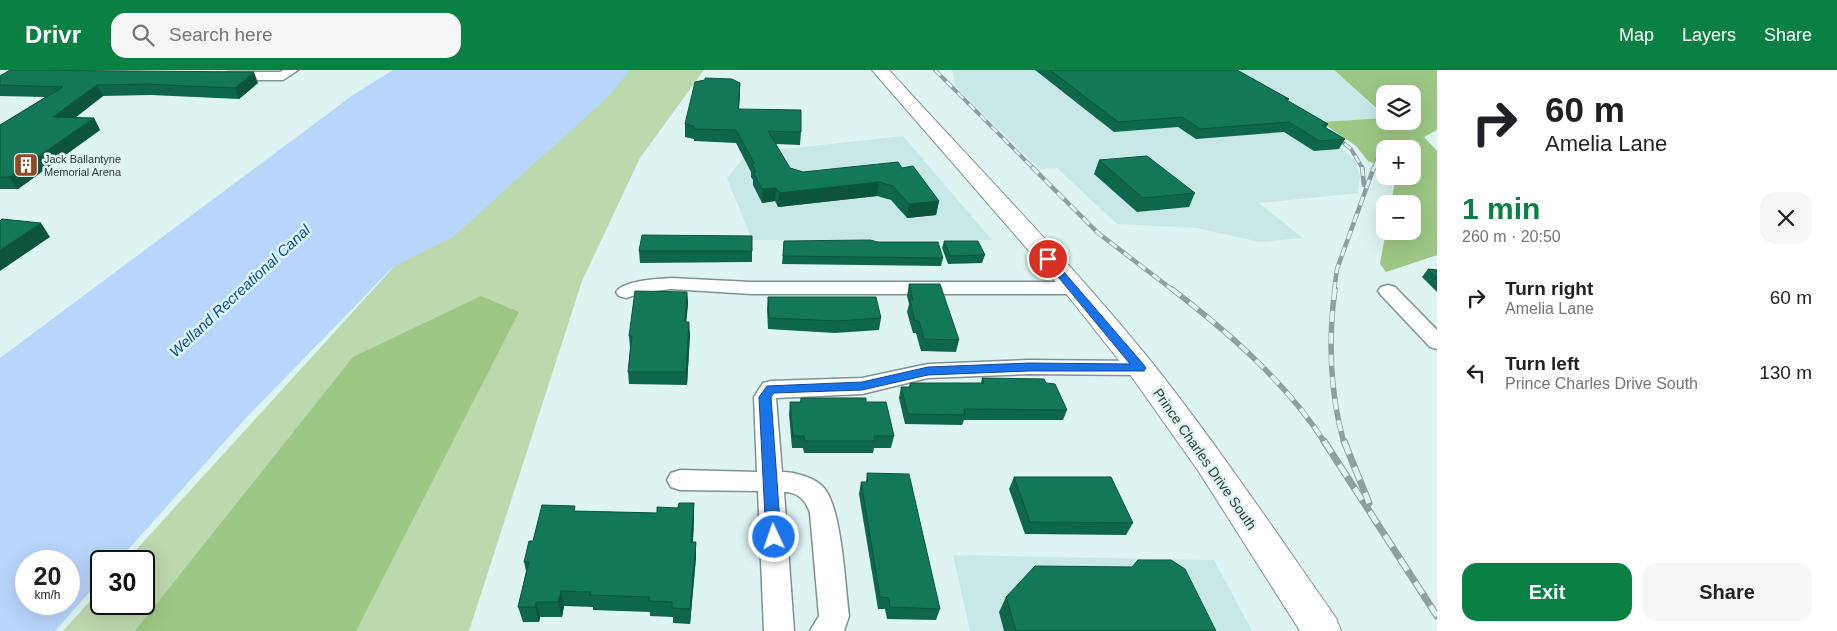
<!DOCTYPE html>
<html lang="en">
<head>
<meta charset="utf-8">
<style>
	body { margin:0; font-family:Arial,sans-serif; background:#f6f6f6; color:#202124; height:100vh; display:flex; flex-direction:column; font-size:19px; white-space:nowrap }
	* { box-sizing:border-box; margin:0 }
	p { font-size:16px; color:#757577 }
	.icon { flex:none; width:28px; height:28px; fill:none; stroke:currentColor; stroke-width:2; stroke-linecap:round; stroke-linejoin:round }
	.map { position:relative; flex:1; overflow:hidden }
	.details { display:flex; flex-direction:column; background:#fff; width:400px }
	.details>* { flex:none }
	.hud { background:#fff; color:#202124; overflow:hidden }
	.buttons { position:absolute; left:1376px; top:15px; display:grid; gap:10px }
	.buttons a { display:grid; place-items:center; width:45px; height:45px; border-radius:10px; background:#fff; box-shadow:0 5px 20px #0002; font-size:25px }
	.speed { position:absolute; left:15px; top:480px; display:flex; gap:10px; font-size:25px; font-weight:700; text-align:center }
	.speed>* { display:grid; place-content:center; width:65px; height:65px; border-radius:50%; background:#fff; box-shadow:0 5px 20px #0002; line-height:1 }
	.speed small { font-size:12px; font-weight:400 }
	.speed .limit { border:2px solid #111; border-radius:8px; background:#fff; color:#111 }
	.pin { position:absolute; display:grid; place-items:center; width:42px; height:42px; color:#fff; margin:-21px; border:2px solid #fff; border-radius:50%; box-shadow:0 1px 5px #0007 }
	.me { position:absolute; width:55px; margin:-28px; rotate:357deg; stroke-linejoin:round; filter:drop-shadow(0 0 4px #0008) }
	.turn { display:flex; align-items:center; gap:18px; height:105px; padding:0 25px; font-size:22px }
	.turn .icon { width:65px; height:65px; stroke-width:2.5 }
	.turn b { display:block; font-size:35px; line-height:42px }
	.round { display:grid; place-items:center; flex:none; width:52px; height:52px; border-radius:15px; background:#f6f6f6 }
	.head { display:flex; align-items:center; justify-content:space-between; height:85px; padding:0 25px }
	h1 { font-size:30px; font-weight:700; line-height:38px; color:#0b8043 }
	.primary-button { display:flex; gap:10px; margin-top:auto; padding:10px 25px }
	.primary-button a { flex:1; height:58px; border-radius:15px; background:#0b8043; color:#fff; font-size:20px; font-weight:700; line-height:58px; text-align:center }
	.primary-button a+a { background:#f6f6f6; color:#202124 }
	ul { padding:0; list-style:none }
	li { display:flex; align-items:center; gap:15px; height:75px; padding:0 25px }
	li div { flex:1 }
	li b { display:block; font-size:19px }
	li em { font-style:normal }
	header { display:flex; align-items:center; gap:30px; box-sizing:border-box; height:70px; padding:0 25px; background:#0b8043; color:#fff }
	header strong { font-size:24px }
	nav { display:flex; gap:28px; margin-inline-start:auto; font-size:18px }
	.search { width:350px; height:45px; background:#f6f6f6; display:flex; align-items:center; gap:12px; box-sizing:border-box; padding:0 18px; border-radius:15px; color:#757577; font-size:19px }
	main { display:flex; flex:1; min-height:0 }
	.map>svg:first-child { display:block }
	.built { fill:#c8e8e8 }
	.green { fill:#bcd8ad }
	.forest { fill:#9dc784 }
	.water { fill:#b8d5fb; fill-rule:evenodd }
	.lines { fill:none; stroke-linecap:round; stroke-linejoin:round }
	.minor-casing { stroke:#7d9392; stroke-width:3 }
	.secondary-casing { stroke:#7d9392; stroke-width:2 }
	.minor { fill:#fff; fill-rule:evenodd }
	.secondary { fill:#fff; fill-rule:evenodd }
	.rail-far3-casing { stroke:#8f9f9f; stroke-width:4 }
	.rail-far2-casing { stroke:#8f9f9f; stroke-width:4.5 }
	.rail-far1-casing { stroke:#8f9f9f; stroke-width:5.5 }
	.rail-casing { stroke:#8f9f9f; stroke-width:7 }
	.rail-far3 { stroke:#ddf4f3; stroke-width:2.5; stroke-dasharray:8; stroke-linecap:butt }
	.rail-far2 { stroke:#ddf4f3; stroke-width:3; stroke-dasharray:9; stroke-linecap:butt }
	.rail-far1 { stroke:#ddf4f3; stroke-width:4; stroke-dasharray:11; stroke-linecap:butt }
	.rail { stroke:#ddf4f3; stroke-width:5; stroke-dasharray:14; stroke-linecap:butt }
	.wall { fill:#0f674b }
	.shaded-wall { fill:#0d543d }
	.building { fill:#127857; stroke:#0d543d }
	.route { fill:#1a73e8; stroke:#114b97 }
	.labels { text-anchor:middle; stroke-width:5; stroke-linejoin:round; paint-order:stroke }
	.far-poi-label { font-size:11px; fill:#303939; stroke:#ddf4f3; text-anchor:start }
	.street-label { font-size:14px; fill:#303939; stroke:#ddf4f3 }
	.water-label { font-size:15px; font-style:italic; fill:#084b92; stroke:#ddf4f3 }
</style>
</head>
<body>
<header>
<strong>Drivr</strong>
<div class="search"><svg class="icon" aria-label="search" viewBox="0 0 24 24"><circle cx="10" cy="10" r="6"/><path d="M15 15l6 6"/></svg>Search here</div>
<nav><a>Map</a><a>Layers</a><a>Share</a></nav>
</header>
<main>
<div class="map">
<svg width="1437" height="561" viewBox="0 0 1437 561">
	<rect width="100%" height="100%" fill="#ddf4f3"/>
	<g class="built">
		<path d="M 951,0 L 1334,0 L 1385,48 L 1309,53 L 1331,67 L 1355,91 L 1360,106 L 1358,123 L 1259,133 L 1303,168 L 1260,172 L 1197,158 L 1117,154 L 1057,98 L 1040,99 L 955,16 L 953,2 Z"/>
		<path d="M 903,66 L 992,170 L 752,170 L 727,108 L 748,83 Z"/>
		<path d="M 953,485 L 1214,490 L 1252,561 L 970,561 Z"/>
	</g>
	<path class="green" d="M 573,0 L 704,0 L 640,88 L 582,211 L 469,561 L 63,561 L 101,519 L 101,534 L 144,534 L 144,491 L 126,491 Z"/>
	<g class="forest">
		<path d="M 1334,0 L 1437,0 L 1437,60 L 1424,67 L 1437,81 L 1437,185 L 1386,202 L 1380,194 L 1386,161 L 1412,161 L 1412,134 L 1391,134 L 1396,106 L 1412,106 L 1412,79 L 1385,79 L 1385,98 L 1368,91 L 1356,76 L 1321,52 L 1385,48 L 1385,51 L 1412,51 L 1412,24 L 1385,24 L 1385,46 Z"/>
		<path d="M 481,226 L 519,242 L 356,561 L 135,561 L 353,287 Z"/>
	</g>
	<path class="water" d="M 393,0 L 630,0 L 609,26 L 453,167 L 393,197 L 243,351 L 118,491 L 101,491 L 101,509 L 55,561 L 0,561 L 0,288 L 353,25 ZM 26,491 L 69,491 L 69,534 L 26,534 Z"/>
	<g class="lines">
		<defs>
			<g id="minor">
				<path d="M 284,0 L 298,0 L 283,10 L 228,10 L 222,6 L 228,2 L 280,2 Z"/>
				<path d="M 671,208 L 751,212 L 1074,212 L 1081,214 L 1084,218 L 1081,222 L 1074,224 L 751,224 L 671,219 L 644,222 L 626,228 L 619,226 L 616,222 C 624,210 658,209 671,208 Z"/>
				<path d="M 1388,215 L 1395,217 L 1437,260 L 1437,279 L 1430,277 L 1381,225 L 1378,221 L 1381,217 Z"/>
				<path d="M 1029,290 L 1140,291 L 1148,293 L 1151,298 L 1148,303 L 1140,305 L 1029,304 L 928,308 L 862,324 L 776,328 L 782,402 C 795,402 816,408 824,418 C 842,439 845,516 849,546 L 844,561 L 810,561 L 819,546 L 810,443 C 806,430 797,422 784,422 L 794,561 L 764,561 L 758,421 L 680,420 L 671,417 L 667,410 L 671,403 L 680,400 L 757,402 L 754,327 L 763,313 L 771,311 L 862,308 L 928,294 Z"/>
			</g>
			<path id="secondary" d="M 872,0 L 889,0 C 976,96 1068,189 1150,290 C 1216,373 1275,461 1336,548 L 1341,561 L 1300,561 L 1199,402 L 1129,303 L 1068,226 Z"/>
		</defs>
		<use href="#minor" class="minor-casing"/>
		<use href="#secondary" class="secondary-casing"/>
		<use href="#minor" class="minor"/>
		<use href="#secondary" class="secondary"/>
		<defs>
			<g id="rail-far3">
				<path d="M 935,0 L 1034,99"/>
				<path d="M 1332,64 L 1351,79 L 1363,99"/>
				<path d="M 1374,99 L 1383,73"/>
			</g>
			<g id="rail-far2">
				<path d="M 1032,97 L 1098,163 L 1174,221"/>
				<path d="M 1362,97 L 1364,115"/>
				<path d="M 1334,221 L 1337,199 L 1374,97"/>
			</g>
			<g id="rail-far1">
				<path d="M 1172,219 C 1229,263 1286,312 1325,373"/>
				<path d="M 1335,219 C 1328,269 1330,324 1344,373"/>
			</g>
			<g id="rail">
				<path d="M 1324,371 L 1437,546"/>
				<path d="M 1344,371 L 1369,433"/>
			</g>
		</defs>
		<use href="#rail-far3" class="rail-far3-casing"/>
		<use href="#rail-far2" class="rail-far2-casing"/>
		<use href="#rail-far1" class="rail-far1-casing"/>
		<use href="#rail" class="rail-casing"/>
		<use href="#rail-far3" class="rail-far3"/>
		<use href="#rail-far2" class="rail-far2"/>
		<use href="#rail-far1" class="rail-far1"/>
		<use href="#rail" class="rail"/>
	</g>
	<g class="wall">
		<path d="M 1035,0 L 1237,0 L 1289,29 L 1288,31 L 1328,54 L 1326,58 L 1345,69 L 1339,79 L 1314,81 L 1284,62 L 1196,69 L 1178,57 L 1114,62 Z"/>
		<path d="M 0,6 L 258,13 L 239,29 L 151,25 L 103,26 L 75,48 L 94,48 L 100,60 L 18,119 L 0,119 L 0,55 L 45,27 L 0,26 Z"/>
		<path d="M 740,13 L 739,39 L 801,62 L 800,75 L 776,74 L 790,98 L 803,102 L 902,98 L 939,131 L 936,145 L 907,148 L 891,130 L 877,126 L 778,137 L 775,131 L 762,133 L 753,115 L 753,110 L 751,107 L 751,102 L 736,73 L 694,71 L 694,69 L 685,67 L 685,54 Z"/>
		<path d="M 1099,90 L 1195,123 L 1189,137 L 1137,142 L 1094,104 Z"/>
		<path d="M 784,171 L 943,188 L 941,196 L 782,194 Z"/>
		<path d="M 944,171 L 985,185 L 982,193 L 948,194 L 942,178 Z"/>
		<path d="M 639,181 L 752,181 L 752,192 L 640,193 Z"/>
		<path d="M 1428,199 L 1437,200 L 1437,222 L 1422,207 Z"/>
		<path d="M 909,214 L 959,270 L 956,282 L 921,281 L 916,263 L 913,263 L 907,242 L 909,234 L 907,226 Z"/>
		<path d="M 687,222 L 688,234 L 686,252 L 690,264 L 687,315 L 629,314 L 628,302 L 630,278 L 629,266 Z"/>
		<path d="M 768,227 L 881,248 L 879,260 L 835,263 L 768,259 L 767,239 Z"/>
		<path d="M 982,308 L 1046,313 L 1067,340 L 1063,350 L 964,350 L 962,355 L 905,354 L 899,328 L 901,317 L 909,317 L 910,313 L 981,313 Z"/>
		<path d="M 801,328 L 866,332 L 894,366 L 891,378 L 874,378 L 873,383 L 804,383 L 803,378 L 792,378 L 789,344 L 790,332 L 800,332 Z"/>
		<path d="M 867,403 L 940,539 L 936,550 L 887,549 L 885,539 L 878,539 L 859,424 L 861,412 L 866,412 Z"/>
		<path d="M 1014,407 L 1133,453 L 1126,465 L 1025,464 L 1009,419 Z"/>
		<path d="M 694,433 L 694,449 L 693,472 L 696,472 L 696,487 L 690,554 L 673,553 L 673,547 L 650,546 L 650,542 L 593,540 L 593,537 L 564,536 L 562,547 L 540,547 L 539,552 L 523,552 L 518,537 L 526,501 L 524,492 L 533,471 L 576,441 L 657,443 Z"/>
		<path d="M 1006,527 L 1216,561 L 1004,561 L 999,542 Z"/>
	</g>
	<g class="shaded-wall">
		<path d="M 254,2 L 258,13 L 239,29 L 235,18 Z"/>
		<path d="M 740,13 L 740,25 L 738,52 L 738,39 Z"/>
		<path d="M 97,15 L 103,26 L 60,59 L 53,47 Z"/>
		<path d="M 94,48 L 100,60 L 18,119 L 9,107 Z"/>
		<path d="M 879,112 L 877,126 L 778,137 L 779,123 Z"/>
		<path d="M 776,118 L 775,131 L 762,133 L 762,119 Z"/>
		<path d="M 939,131 L 936,145 L 907,148 L 909,134 Z"/>
		<path d="M 41,153 L 50,167 L 0,201 L 0,180 Z"/>
		<path d="M 687,222 L 688,234 L 685,264 L 685,252 Z"/>
		<path d="M 689,252 L 690,264 L 687,315 L 686,302 Z"/>
		<path d="M 694,433 L 694,449 L 692,487 L 691,472 Z"/>
		<path d="M 696,472 L 696,487 L 690,554 L 690,539 Z"/>
		<path d="M 561,521 L 564,536 L 562,547 L 558,532 Z"/>
		<path d="M 536,532 L 540,547 L 539,552 L 535,537 Z"/>
	</g>
	<g class="building">
		<path d="M 10,0 L 14,0 L 254,2 L 235,18 L 145,14 L 97,15 L 53,47 L 94,48 L 9,107 L 0,107 L 0,55 L 63,17 L 0,15 L 0,6 Z"/>
		<path d="M 1050,0 L 1237,0 L 1289,29 L 1285,29 L 1328,54 L 1321,55 L 1345,69 L 1319,71 L 1289,52 L 1200,59 L 1182,47 L 1118,52 Z"/>
		<path d="M 705,8 L 732,9 L 740,13 L 738,39 L 801,40 L 801,62 L 768,61 L 790,98 L 803,102 L 898,92 L 902,98 L 913,96 L 939,131 L 909,134 L 893,116 L 879,112 L 779,123 L 776,118 L 762,119 L 753,102 L 756,102 L 752,94 L 754,93 L 736,60 L 694,59 L 694,56 L 685,54 L 695,12 L 705,10 Z"/>
		<path d="M 1147,86 L 1195,123 L 1143,128 L 1099,90 Z"/>
		<path d="M 2,149 L 41,153 L 0,180 L 0,151 Z"/>
		<path d="M 642,165 L 752,166 L 752,181 L 639,181 Z"/>
		<path d="M 870,170 L 878,172 L 938,172 L 943,188 L 783,186 L 784,171 Z"/>
		<path d="M 944,171 L 978,171 L 985,185 L 950,186 Z"/>
		<path d="M 1428,199 L 1437,200 L 1437,208 Z"/>
		<path d="M 909,214 L 940,214 L 959,270 L 924,269 L 919,251 L 915,251 L 910,230 L 913,230 Z"/>
		<path d="M 635,221 L 687,222 L 685,252 L 689,252 L 686,302 L 628,302 L 632,266 L 629,266 Z"/>
		<path d="M 768,227 L 876,227 L 881,248 L 837,251 L 769,248 Z"/>
		<path d="M 982,308 L 1044,309 L 1046,313 L 1055,314 L 1067,340 L 964,339 L 965,345 L 908,344 L 901,317 L 911,317 L 910,313 L 984,313 Z"/>
		<path d="M 801,328 L 866,328 L 866,332 L 886,332 L 894,366 L 874,366 L 875,371 L 805,371 L 804,366 L 793,366 L 790,332 L 801,332 Z"/>
		<path d="M 867,403 L 909,404 L 940,539 L 890,537 L 889,528 L 880,527 L 861,412 L 868,412 Z"/>
		<path d="M 1014,407 L 1111,407 L 1133,453 L 1030,452 Z"/>
		<path d="M 679,433 L 694,433 L 691,472 L 696,472 L 690,539 L 672,538 L 672,532 L 649,531 L 649,527 L 590,525 L 591,522 L 561,521 L 558,532 L 536,532 L 535,537 L 518,537 L 529,492 L 524,492 L 529,471 L 533,471 L 542,435 L 575,436 L 574,441 L 657,443 L 657,437 L 678,438 Z"/>
		<path d="M 1138,490 L 1171,490 L 1185,499 L 1216,561 L 1016,561 L 1006,527 L 1035,496 L 1132,497 Z"/>
	</g>
	<path class="route" d="M 1048,186 L 1051,187 L 1144,295 L 1146,298 L 1144,301 L 1029,301 L 928,305 L 862,320 L 774,323 L 771,327 L 781,467 L 779,472 L 774,473 L 769,472 L 766,467 L 759,327 L 767,316 L 862,312 L 928,297 L 1029,293 L 1130,294 L 1045,191 L 1043,189 Z"/>
	<defs>
		<symbol id="building-square" viewBox="-11 -11 22 22"><rect x="-9" y="-9" width="18" height="18" rx="4" fill="#904827" stroke="#ddf4f3"/><path d="M-4-6H4V6H1V3H-1V6H-4ZM-2.5-4.3h1.7v1.8h-1.7ZM.8-4.3h1.7v1.8H.8ZM-2.5-1h1.7V.8h-1.7ZM.8-1h1.7V.8H.8Z" fill="#fff"/></symbol>
	</defs>
	<g fill-rule="evenodd">
		<use href="#building-square" x="12" y="81" width="28" height="28"/>
	</g>
	<g class="labels">
		<g class="far-poi-label">
			<text x="44" y="93">Jack Ballantyne<tspan x="44" dy="13">Memorial Arena</tspan></text>
		</g>
		<g class="street-label">
			<text transform="translate(1205 389) rotate(55)" y="5">Prince Charles Drive South</text>
		</g>
		<g class="water-label">
			<text transform="translate(240 221) rotate(-43)" y="5">Welland Recreational Canal</text>
		</g>
	</g>
</svg>
<div class="buttons">
<a><svg class="icon" aria-label="layers" viewBox="0 0 24 24"><path d="M12 4l9 5-9 5-9-5zM3 14l9 5 9-5"/></svg></a>
<a>+</a>
<a>−</a>
</div>
<div class="speed"><div>20<small>km/h</small></div><div class="limit">30</div></div>
<div class="pin" style="left:1048px;top:189px;background:#d93025"><svg class="icon" aria-label="arrive" viewBox="0 0 24 24"><path d="M6 21V4h12l-3 4 3 4H6"/></svg></div>
<svg class="me" style="left:774px;top:467px" viewBox="-20 -20 40 40"><circle r="17" fill="#1a73e8" stroke="#fff" stroke-width="3"/><path d="M0-11L8 9 0 5-8 9z" fill="#fff"/></svg>
</div>
<section class="details">
<div class="hud">
<div class="turn"><svg class="icon" aria-label="right" viewBox="0 0 24 24"><path d="M7 20v-9h11M14 6l5 5-5 5"/></svg><div><b>60 m</b>Amelia Lane</div></div>
</div>
<div class="head"><div><h1>1 min</h1><p>260 m · 20:50</p></div><a class="round"><svg class="icon" aria-label="close" viewBox="0 0 24 24"><path d="M6 6l12 12M18 6L6 18"/></svg></a></div>
<ul>
<li><svg class="icon" aria-label="right" viewBox="0 0 24 24"><path d="M7 20v-9h11M14 6l5 5-5 5"/></svg><div><b>Turn right</b><p>Amelia Lane</p></div><em>60 m</em></li>
<li><svg class="icon" aria-label="left" viewBox="0 0 24 24"><path d="M17 20v-9H6M10 6l-5 5 5 5"/></svg><div><b>Turn left</b><p>Prince Charles Drive South</p></div><em>130 m</em></li>
</ul>
<div class="primary-button"><a>Exit</a><a>Share</a></div>
</section>
</main>
</body>
</html>
